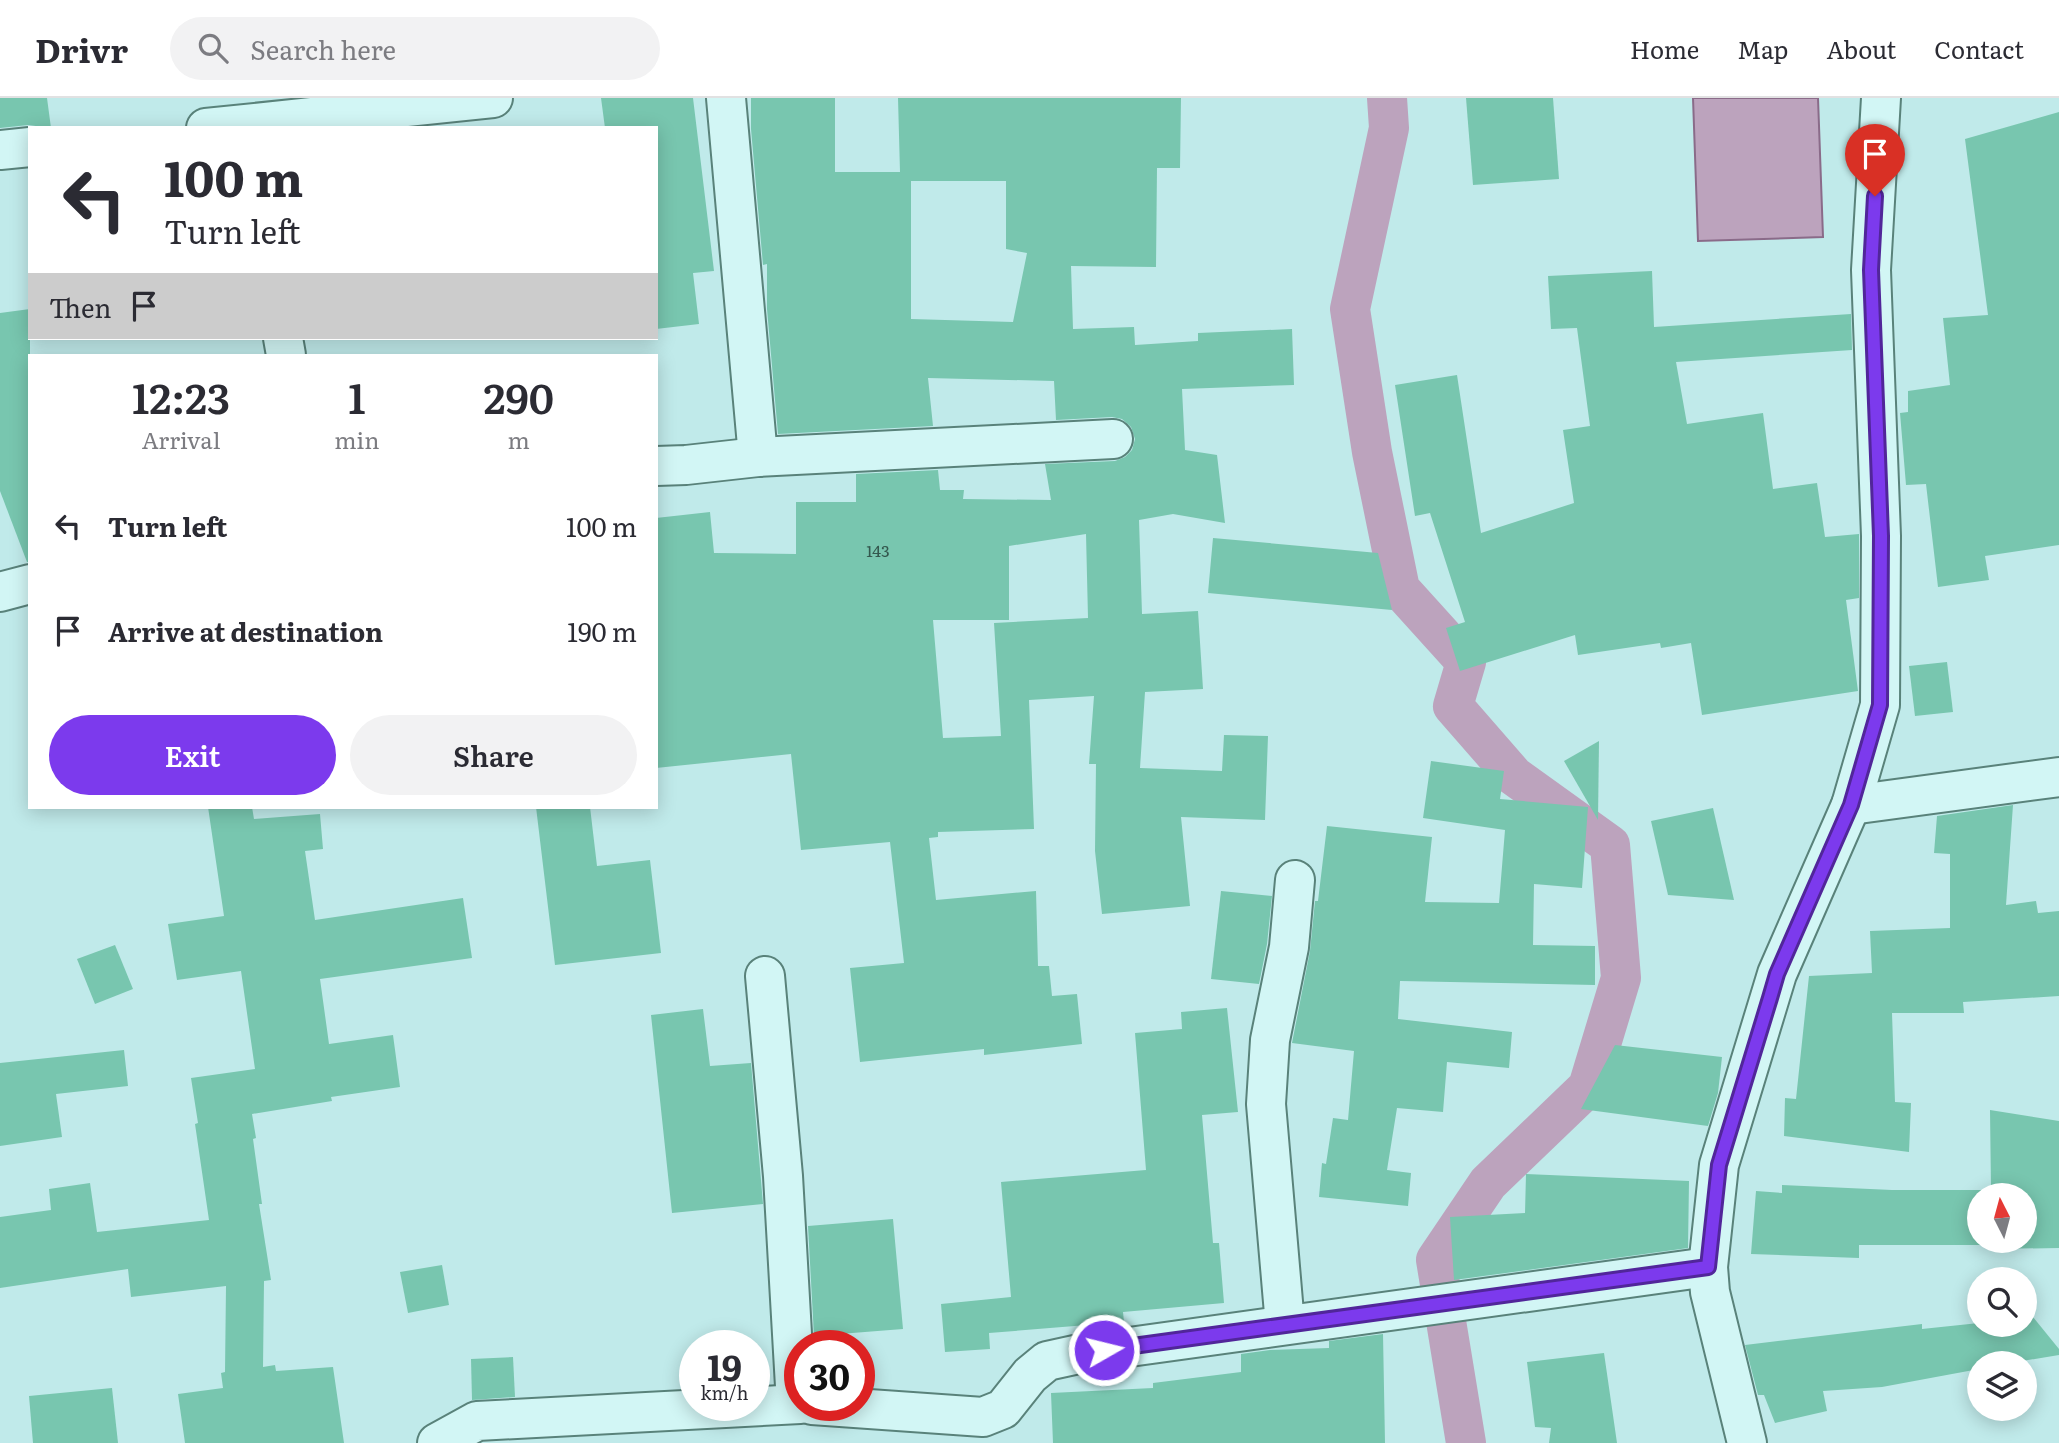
<!DOCTYPE html>
<html lang="en">
<head>
<meta charset="utf-8">
<style>
	body { margin:0; font-family:Literata,serif; background:#f2f2f3; color:#2b2b33; height:100vh; display:flex; flex-direction:column; font-size:26px; white-space:nowrap }
	* { box-sizing:border-box; margin:0 }
	p { font-size:23px; color:#7c7c81 }
	.icon { flex:none; width:38px; height:38px; fill:none; stroke:currentColor; stroke-width:2; stroke-linecap:round; stroke-linejoin:round }
	.map { position:relative; flex:1; overflow:hidden }
	.panel { position:absolute; left:28px; top:256px; width:630px; height:455px; display:flex; flex-direction:column; background:#fff; border-radius:0px; box-shadow:0 4px 18px #0003 }
	.panel>* { flex:none }
	.top-card { position:absolute; left:28px; top:28px; width:630px; height:214px; border-radius:0px; box-shadow:0 4px 18px #0003; background:#fff; color:#2b2b33; overflow:hidden }
	.needle { width:46px; rotate:354deg }
	.tools { position:absolute; left:1967px; top:1085px; display:grid; gap:14px }
	.tools a { display:grid; place-items:center; width:70px; height:70px; border-radius:50%; background:#fff; box-shadow:0 4px 18px #0003; font-size:35px }
	.speed { position:absolute; left:679px; top:1232px; display:flex; gap:14px; font-size:35px; font-weight:700; text-align:center }
	.speed>* { display:grid; place-content:center; width:91px; height:91px; border-radius:50%; background:#fff; box-shadow:0 4px 18px #0003; line-height:1 }
	.speed small { font-size:18px; font-weight:400 }
	.speed .limit { border:10px solid #d22; background:#fff; color:#111 }
	.pin { position:absolute; display:grid; place-items:center; width:60px; height:60px; color:#fff; margin:-72px -30px; border-radius:50% 50% 50% 0; rotate:-45deg; box-shadow:0 0 7px #0007 }
	.pin .icon { rotate:45deg }
	.me { position:absolute; width:77px; margin:-38px; rotate:82deg; stroke-linejoin:round; filter:drop-shadow(0 0 5px #0008) }
	.turn { display:flex; align-items:center; gap:24px; height:147px; padding:0 21px; font-size:32px }
	.turn .icon { width:91px; height:91px; stroke-width:2.5 }
	.turn b { display:block; font-size:49px; line-height:60px }
	.then { display:flex; align-items:center; height:66px; padding:0 21px; background:#0003; gap:14px; font-size:26px }
	.eta { display:flex; justify-content:space-evenly; align-items:center; height:119px; text-align:center }
	.eta b { font-size:42px; font-weight:600; line-height:49px }
	.button { display:flex; gap:14px; margin-top:auto; padding:14px 21px }
	.button a { flex:1; height:80px; border-radius:42px; background:#7c3aed; color:#fff; font-size:28px; font-weight:600; line-height:80px; text-align:center }
	.button a+a { background:#f2f2f3; color:#2b2b33 }
	ul { padding:0; list-style:none }
	li { display:flex; align-items:center; gap:21px; height:105px; padding:0 21px }
	li div { flex:1 }
	li b { display:block; font-size:26px }
	li em { font-style:normal }
	header { display:flex; align-items:center; gap:42px; box-sizing:border-box; height:98px; padding:0 35px; background:#fff; border-bottom:2px solid #e1e1e2 }
	header strong { font-size:33px }
	nav { display:flex; gap:38px; margin-inline-start:auto; font-size:24px }
	.search { width:490px; height:63px; background:#f2f2f3; display:flex; align-items:center; gap:18px; box-sizing:border-box; padding:0 24px; border-radius:38px; color:#7c7c81; font-size:26px }
	.map>svg:first-child { display:block }
	.water { fill:#bca3bd; stroke:#8a6b89; stroke-width:2 }
	.lines { fill:none; stroke-linecap:round; stroke-linejoin:round }
	.canal { stroke:#bca3bd; stroke-width:40 }
	.building { fill:#78c6af; fill-rule:evenodd }
	.minor-casing { stroke:#59827a; stroke-width:42 }
	.minor { stroke:#d2f6f5; stroke-width:38 }
	.route-casing { stroke:#51269a; stroke-width:18 }
	.route { stroke:#7c3aed; stroke-width:12 }
	.labels { text-anchor:middle; stroke-width:6; stroke-linejoin:round; paint-order:stroke }
	.number-label { font-size:16px; fill:#34584e }
</style>
</head>
<body>
<header>
<strong>Drivr</strong>
<div class="search"><svg class="icon" aria-label="search" viewBox="0 0 24 24"><circle cx="10" cy="10" r="6"/><path d="M15 15l6 6"/></svg>Search here</div>
<nav><a>Home</a><a>Map</a><a>About</a><a>Contact</a></nav>
</header>
<div class="map">
<svg width="2059" height="1345" viewBox="0 0 2059 1345">
	<rect width="100%" height="100%" fill="#c0eaea"/>
	<path class="water" d="M 1693,0 L 1818,0 L 1823,139 L 1698,143 Z"/>
	<g class="lines">
		<path class="canal" d="M 1387,0 L 1389,30 L 1350,211 L 1372,354 L 1400,491 L 1466,564 L 1453,608 L 1514,678 L 1610,747 L 1621,880 L 1588,989 L 1488,1085 L 1436,1162 L 1466,1345"/>
	</g>
	<g class="building">
		<path d="M 0,0 L 47,0 L 51,30 L 28,27 L 0,30 Z"/>
		<path d="M 601,0 L 693,0 L 714,173 L 693,175 L 699,226 L 656,231 L 656,30 L 605,30 Z"/>
		<path d="M 751,0 L 835,0 L 835,74 L 900,74 L 898,0 L 1181,0 L 1180,70 L 1157,70 L 1156,169 L 1071,168 L 1073,231 L 1134,229 L 1135,247 L 1198,243 L 1198,235 L 1292,231 L 1294,287 L 1182,291 L 1185,352 L 1217,357 L 1225,425 L 1173,416 L 1139,422 L 1142,516 L 1198,513 L 1203,591 L 1145,594 L 1140,670 L 1222,673 L 1224,637 L 1268,638 L 1265,722 L 1181,719 L 1190,808 L 1102,816 L 1095,753 L 1096,666 L 1089,666 L 1094,598 L 1029,602 L 1034,731 L 938,734 L 938,739 L 929,740 L 936,802 L 1036,793 L 1038,868 L 1049,868 L 1052,898 L 1077,896 L 1082,946 L 984,957 L 984,951 L 860,964 L 850,870 L 904,865 L 890,744 L 801,752 L 791,656 L 656,670 L 656,420 L 710,414 L 714,455 L 796,456 L 796,404 L 856,404 L 856,376 L 938,372 L 940,392 L 964,392 L 963,401 L 1051,402 L 1045,366 L 1115,363 L 1125,359 L 1132,352 L 1135,341 L 1131,329 L 1122,321 L 1112,319 L 1056,322 L 1054,283 L 928,280 L 933,328 L 778,336 L 767,211 L 767,166 L 763,167 L 751,31 ZM 911,83 L 1006,83 L 1006,151 L 1027,155 L 1013,224 L 911,221 ZM 1086,436 L 1088,520 L 994,525 L 1001,638 L 943,640 L 933,522 L 1009,522 L 1009,448 Z"/>
		<path d="M 1466,0 L 1553,0 L 1559,81 L 1473,87 Z"/>
		<path d="M 2059,14 L 2059,447 L 1985,458 L 1989,482 L 1938,489 L 1926,386 L 1906,387 L 1900,315 L 1908,314 L 1908,293 L 1950,287 L 1943,220 L 1988,217 L 1965,41 Z"/>
		<path d="M 1652,173 L 1654,229 L 1851,216 L 1852,252 L 1676,264 L 1687,326 L 1763,315 L 1773,391 L 1817,385 L 1825,439 L 1859,436 L 1859,500 L 1846,502 L 1858,593 L 1702,617 L 1691,545 L 1661,550 L 1660,545 L 1578,557 L 1575,537 L 1460,573 L 1446,530 L 1465,524 L 1430,415 L 1415,418 L 1395,287 L 1457,277 L 1481,435 L 1574,405 L 1563,332 L 1590,328 L 1577,230 L 1551,231 L 1548,178 Z"/>
		<path d="M 30,211 L 30,464 L 27,464 L 0,393 L 0,215 Z"/>
		<path d="M 1213,440 L 1378,455 L 1392,512 L 1208,495 Z"/>
		<path d="M 1947,564 L 1953,614 L 1915,618 L 1909,568 Z"/>
		<path d="M 1599,643 L 1598,722 L 1564,663 Z"/>
		<path d="M 1431,663 L 1504,673 L 1500,701 L 1588,709 L 1582,790 L 1534,786 L 1533,847 L 1595,848 L 1595,887 L 1400,883 L 1398,921 L 1512,934 L 1509,970 L 1447,964 L 1443,1014 L 1397,1010 L 1387,1072 L 1411,1075 L 1408,1108 L 1319,1099 L 1322,1065 L 1326,1066 L 1333,1020 L 1348,1022 L 1354,953 L 1292,945 L 1310,853 L 1315,803 L 1318,803 L 1327,728 L 1432,739 L 1425,804 L 1499,805 L 1505,732 L 1423,720 Z"/>
		<path d="M 2013,707 L 2006,807 L 2036,803 L 2038,815 L 2059,813 L 2059,898 L 1963,904 L 1964,915 L 1892,915 L 1895,1004 L 1911,1005 L 1909,1054 L 1784,1038 L 1785,1000 L 1796,1001 L 1809,878 L 1872,875 L 1870,833 L 1950,830 L 1950,756 L 1934,755 L 1937,718 Z"/>
		<path d="M 208,709 L 252,709 L 254,721 L 320,716 L 323,751 L 305,753 L 315,822 L 463,800 L 472,860 L 320,881 L 329,946 L 393,937 L 400,989 L 331,999 L 332,1003 L 252,1016 L 256,1040 L 253,1041 L 262,1106 L 259,1106 L 271,1182 L 264,1183 L 263,1269 L 275,1267 L 276,1273 L 333,1269 L 344,1345 L 185,1345 L 178,1296 L 223,1290 L 221,1275 L 225,1274 L 226,1188 L 131,1199 L 128,1171 L 0,1190 L 0,1119 L 51,1112 L 49,1091 L 90,1085 L 97,1134 L 209,1122 L 195,1026 L 198,1025 L 191,980 L 255,971 L 241,873 L 177,882 L 168,826 L 224,818 Z"/>
		<path d="M 536,709 L 590,709 L 597,768 L 650,762 L 661,855 L 555,867 Z"/>
		<path d="M 1713,710 L 1734,802 L 1668,797 L 1651,723 Z"/>
		<path d="M 1221,793 L 1272,798 L 1267,846 L 1259,886 L 1211,881 Z"/>
		<path d="M 115,847 L 133,891 L 95,906 L 77,861 Z"/>
		<path d="M 1227,910 L 1238,1014 L 1202,1017 L 1213,1145 L 1219,1145 L 1224,1205 L 1123,1214 L 1124,1224 L 989,1235 L 990,1251 L 945,1254 L 941,1206 L 1011,1199 L 1001,1084 L 1146,1072 L 1135,935 L 1182,931 L 1181,914 Z"/>
		<path d="M 703,911 L 710,968 L 751,965 L 763,1106 L 672,1115 L 651,917 Z"/>
		<path d="M 1615,947 L 1722,959 L 1718,995 L 1708,1028 L 1581,1011 Z"/>
		<path d="M 124,952 L 128,988 L 56,996 L 62,1039 L 0,1048 L 0,965 Z"/>
		<path d="M 1990,1012 L 2059,1023 L 2059,1150 L 1991,1151 L 1991,1147 L 1859,1147 L 1859,1160 L 1751,1156 L 1756,1093 L 1782,1095 L 1782,1087 L 1892,1092 L 1991,1092 ZM 1979,1097 L 2025,1097 L 2025,1143 L 1979,1143 Z"/>
		<path d="M 1526,1076 L 1689,1083 L 1688,1150 L 1454,1182 L 1450,1119 L 1525,1115 Z"/>
		<path d="M 893,1121 L 903,1231 L 814,1238 L 808,1128 Z"/>
		<path d="M 442,1167 L 449,1207 L 408,1215 L 400,1174 Z"/>
		<path d="M 2033,1219 L 2059,1251 L 2059,1257 L 2010,1265 L 1979,1265 L 1979,1271 L 1882,1289 L 1823,1293 L 1827,1313 L 1775,1325 L 1764,1297 L 1758,1297 L 1745,1247 L 1922,1226 L 1922,1231 L 1979,1225 L 1979,1227 L 2025,1227 L 2025,1220 Z"/>
		<path d="M 1383,1236 L 1385,1345 L 1053,1345 L 1051,1295 L 1153,1290 L 1153,1285 L 1241,1274 L 1241,1256 L 1270,1252 L 1329,1250 L 1329,1243 Z"/>
		<path d="M 1604,1255 L 1617,1345 L 1549,1345 L 1551,1330 L 1535,1329 L 1527,1264 Z"/>
		<path d="M 513,1259 L 515,1299 L 472,1302 L 471,1261 Z"/>
		<path d="M 112,1290 L 118,1345 L 33,1345 L 29,1298 Z"/>
	</g>
	<g class="lines">
		<defs>
			<g id="minor">
				<path d="M 726,0 L 758,359"/>
				<path d="M 206,30 L 493,0"/>
				<path d="M 0,52 L 30,49"/>
				<path d="M 283,240 L 286,257"/>
				<path d="M 656,368 L 686,367 L 758,359 L 1113,341"/>
				<path d="M 0,494 L 30,486"/>
				<path d="M 1851,707 L 2059,679"/>
				<path d="M 765,878 L 783,1078 L 796,1306"/>
				<path d="M 1285,1227 L 1266,1006 L 1270,942 L 1289,849 L 1295,782"/>
				<path d="M 812,1307 L 983,1319 L 1003,1311 L 1030,1277 L 1047,1263 L 1079,1256 L 1708,1169"/>
				<path d="M 437,1345 L 477,1323 L 800,1306"/>
				<path d="M 1747,1345 L 1710,1194 L 1708,1169 L 1719,1067 L 1777,876 L 1851,707 L 1880,607 L 1881,438 L 1871,172 L 1881,0"/>
			</g>
		</defs>
		<use href="#minor" class="minor-casing"/>
		<use href="#minor" class="minor"/>
	</g>
	<g class="lines">
		<defs>
			<path id="route" d="M 1104,1252 L 1708,1169 L 1719,1067 L 1770,900 L 1777,876 L 1851,707 L 1880,607 L 1881,438 L 1871,172 L 1875,98"/>
		</defs>
		<use href="#route" class="route-casing"/>
		<use href="#route" class="route"/>
	</g>
	<g class="labels">
		<g class="number-label">
			<text x="878" y="459">143</text>
		</g>
	</g>
</svg>
<div class="tools">
<a><svg class="needle" viewBox="-14 -14 28 28"><path d="M0-13l5 13h-10z" fill="#e53935"/><path d="M0 13l5-13h-10z" fill="#7c7c81"/></svg></a>
<a><svg class="icon" aria-label="search" viewBox="0 0 24 24"><circle cx="10" cy="10" r="6"/><path d="M15 15l6 6"/></svg></a>
<a><svg class="icon" aria-label="layers" viewBox="0 0 24 24"><path d="M12 4l9 5-9 5-9-5zM3 14l9 5 9-5"/></svg></a>
</div>
<div class="speed"><div>19<small>km/h</small></div><div class="limit">30</div></div>
<div class="pin" style="left:1875px;top:98px;background:#d93025"><svg class="icon" aria-label="arrive" viewBox="0 0 24 24"><path d="M6 21V4h12l-3 4 3 4H6"/></svg></div>
<svg class="me" style="left:1104px;top:1252px" viewBox="-20 -20 40 40"><circle r="17" fill="#7c3aed" stroke="#fff" stroke-width="3"/><path d="M0-11L8 9 0 5-8 9z" fill="#fff"/></svg>
<div class="top-card">
<div class="turn"><svg class="icon" aria-label="left" viewBox="0 0 24 24"><path d="M17 20v-9H6M10 6l-5 5 5 5"/></svg><div><b>100 m</b>Turn left</div></div>
<div class="then">Then<svg class="icon" aria-label="arrive" viewBox="0 0 24 24"><path d="M6 21V4h12l-3 4 3 4H6"/></svg></div>
</div>
<section class="panel">
<div class="eta">
<div><b>12:23</b><p>Arrival</p></div>
<div><b>1</b><p>min</p></div>
<div><b>290</b><p>m</p></div>
</div>
<ul>
<li><svg class="icon" aria-label="left" viewBox="0 0 24 24"><path d="M17 20v-9H6M10 6l-5 5 5 5"/></svg><div><b>Turn left</b></div><em>100 m</em></li>
<li><svg class="icon" aria-label="arrive" viewBox="0 0 24 24"><path d="M6 21V4h12l-3 4 3 4H6"/></svg><div><b>Arrive at destination</b></div><em>190 m</em></li>
</ul>
<div class="button"><a>Exit</a><a>Share</a></div>
</section>
</div>
</body>
</html>
